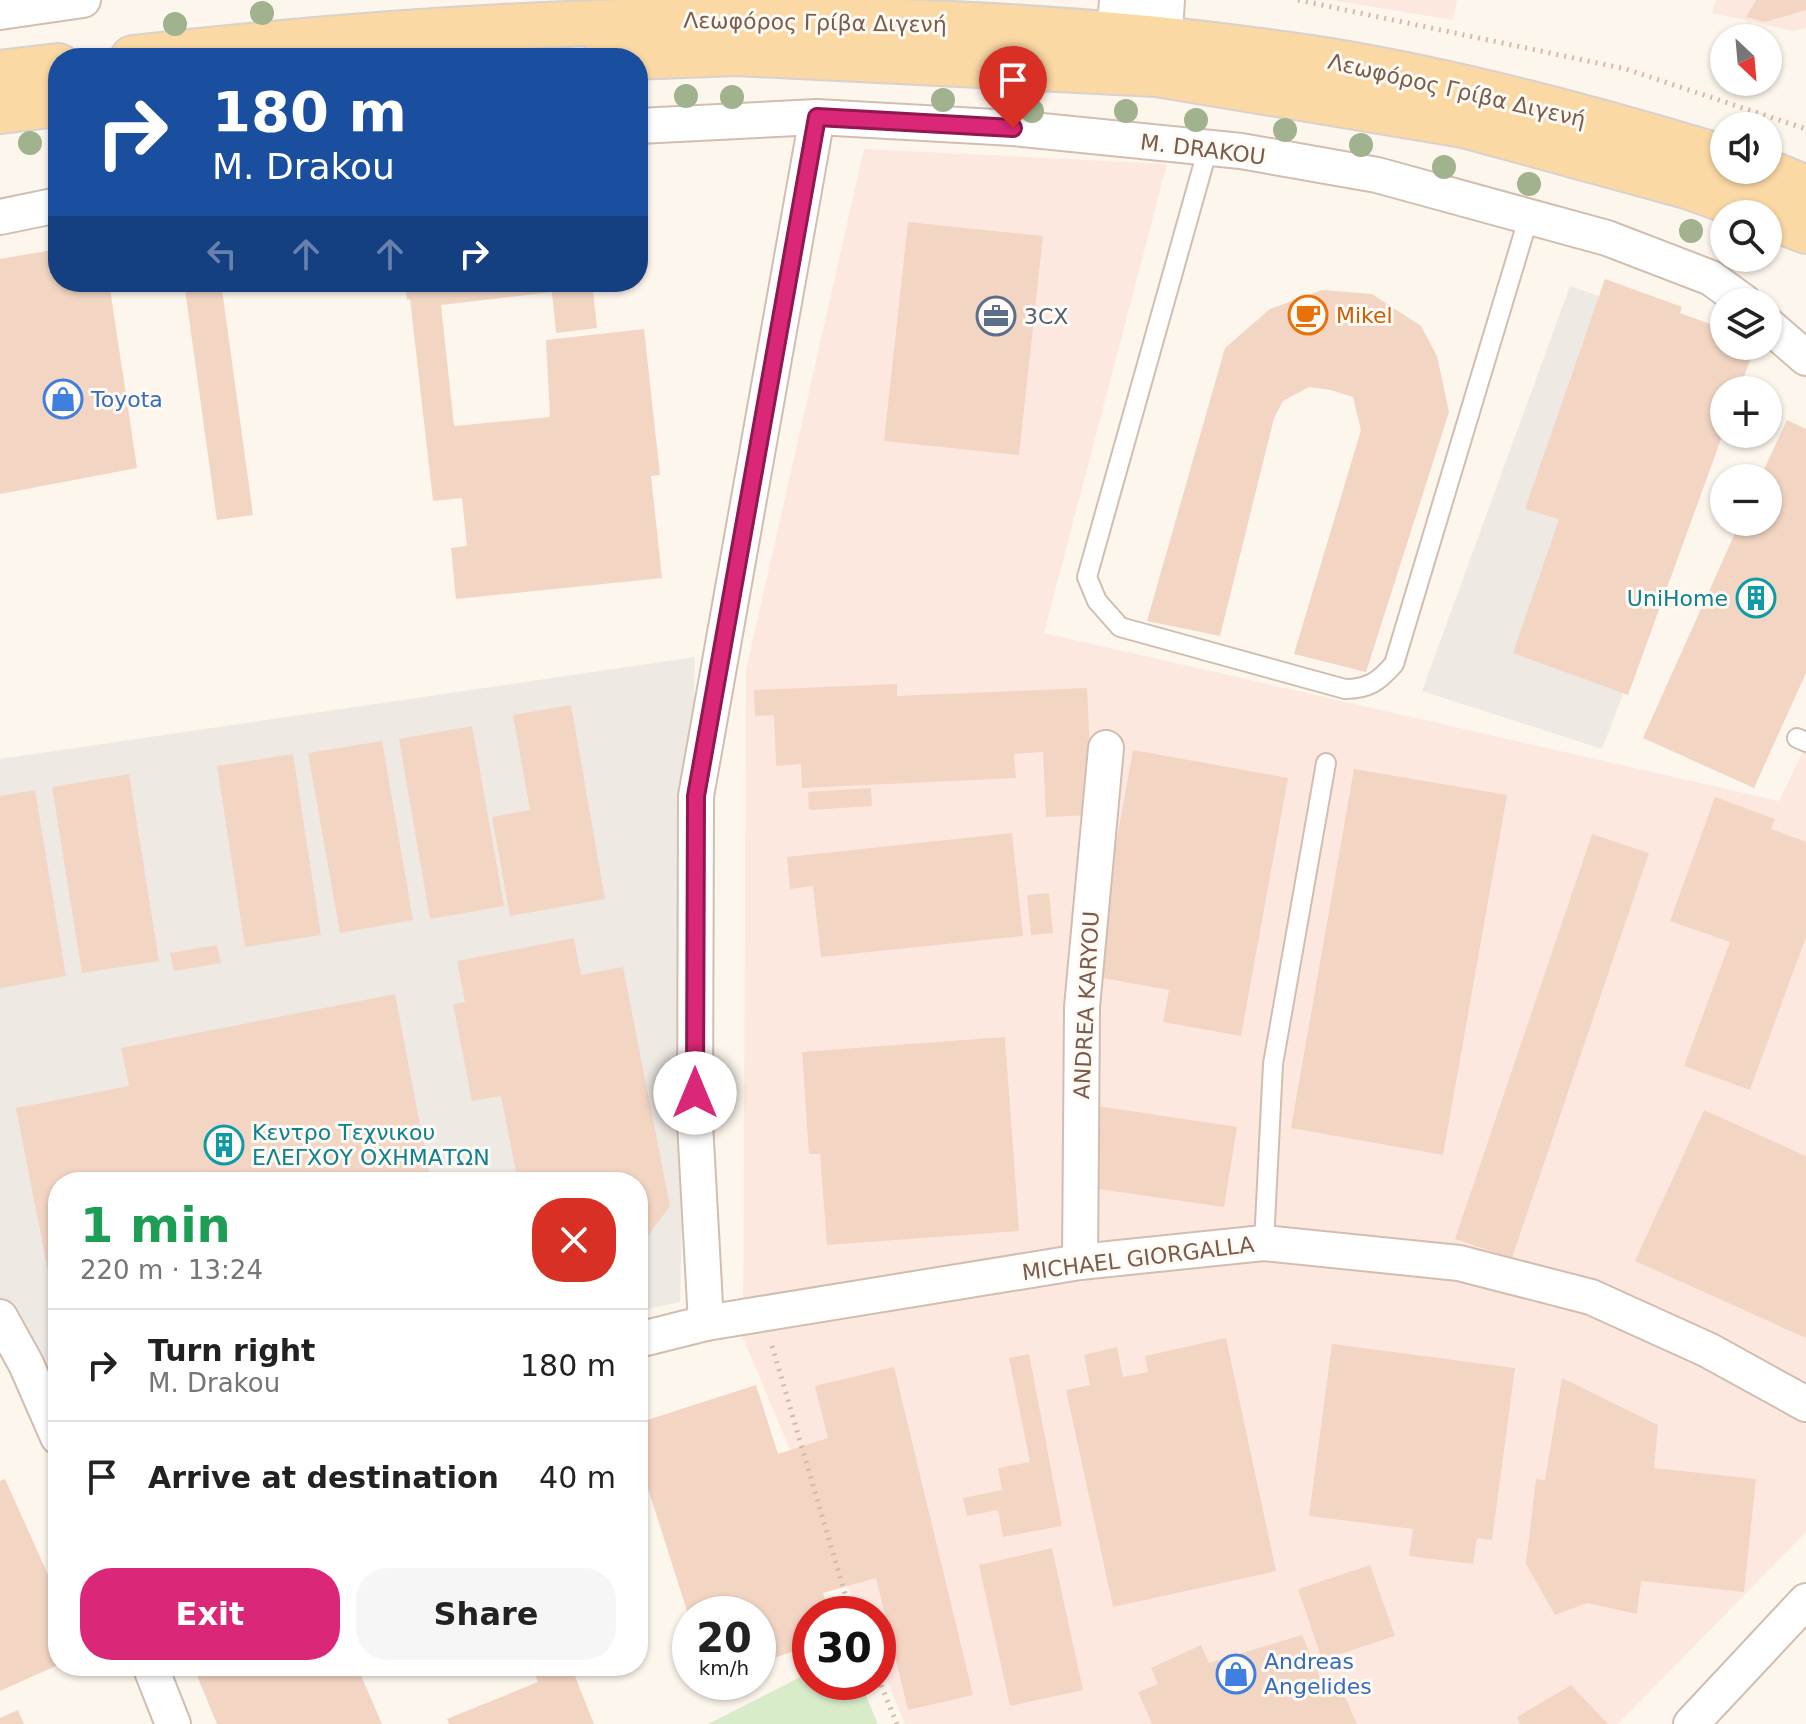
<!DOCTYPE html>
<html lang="en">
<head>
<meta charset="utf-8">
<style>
	body { margin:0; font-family:"DejaVu Sans",sans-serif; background:#f6f6f6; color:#222; height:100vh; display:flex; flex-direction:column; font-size:30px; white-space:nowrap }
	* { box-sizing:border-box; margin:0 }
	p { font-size:26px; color:#767676 }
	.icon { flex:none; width:44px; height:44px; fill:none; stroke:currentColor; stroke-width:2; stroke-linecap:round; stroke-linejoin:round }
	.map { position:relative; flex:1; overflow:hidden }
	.details { position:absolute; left:48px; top:1172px; width:600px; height:504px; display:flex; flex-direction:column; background:#fff; border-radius:32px; box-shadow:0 2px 6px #0004 }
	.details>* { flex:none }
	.top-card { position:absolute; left:48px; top:48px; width:600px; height:244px; border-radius:32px; box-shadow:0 2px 6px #0004; background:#1a4fa0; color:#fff; overflow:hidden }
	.needle { width:52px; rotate:154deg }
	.controls { position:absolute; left:1710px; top:24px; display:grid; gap:16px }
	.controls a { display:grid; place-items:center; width:72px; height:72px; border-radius:50%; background:#fff; box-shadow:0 2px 6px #0004; font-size:40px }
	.speed { position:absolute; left:672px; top:1596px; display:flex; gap:16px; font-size:40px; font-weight:700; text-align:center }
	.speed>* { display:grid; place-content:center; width:104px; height:104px; border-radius:50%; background:#fff; box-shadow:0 2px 6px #0004; line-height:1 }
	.speed small { font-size:20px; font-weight:400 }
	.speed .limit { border:12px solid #d22; background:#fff; color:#111 }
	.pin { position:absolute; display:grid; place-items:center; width:68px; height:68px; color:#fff; margin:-82px -34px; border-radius:50% 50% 50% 0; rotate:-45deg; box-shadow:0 0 8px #0007 }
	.pin .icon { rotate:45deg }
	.me { position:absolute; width:88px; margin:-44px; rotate:0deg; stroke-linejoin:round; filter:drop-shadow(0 0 6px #0008) }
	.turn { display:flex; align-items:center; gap:28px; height:168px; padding:0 32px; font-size:36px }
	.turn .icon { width:104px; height:104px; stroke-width:2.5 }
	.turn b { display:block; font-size:56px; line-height:68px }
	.lanes { display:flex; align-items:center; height:76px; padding:0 32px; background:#0003; justify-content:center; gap:40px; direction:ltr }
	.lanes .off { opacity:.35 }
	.round { display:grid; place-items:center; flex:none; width:84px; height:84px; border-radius:32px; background:#f6f6f6 }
	.headline { display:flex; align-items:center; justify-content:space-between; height:136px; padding:0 32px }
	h1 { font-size:48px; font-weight:700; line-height:60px; color:#1e9e55 }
	.button { display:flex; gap:16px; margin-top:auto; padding:16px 32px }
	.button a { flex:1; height:92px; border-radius:32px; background:#db2777; color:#fff; font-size:32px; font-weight:700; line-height:92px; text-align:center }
	.button a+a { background:#f6f6f6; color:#222 }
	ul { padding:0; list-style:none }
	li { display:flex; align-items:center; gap:24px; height:112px; padding:0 32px; border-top:2px solid #e0e0e0 }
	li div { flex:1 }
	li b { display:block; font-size:30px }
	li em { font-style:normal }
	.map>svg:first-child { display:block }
	.commercial { fill:#fde8e0 }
	.industrial { fill:#efe9e4 }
	.green { fill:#d8ecc9 }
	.building { fill:#f3d5c3 }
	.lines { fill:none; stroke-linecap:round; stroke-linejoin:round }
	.lane-casing { stroke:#d1beb0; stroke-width:22 }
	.street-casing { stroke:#d1beb0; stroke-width:38 }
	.secondary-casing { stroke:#d6c0b0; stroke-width:48 }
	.primary-casing { stroke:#dad1cd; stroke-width:48 }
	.path { stroke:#d9b8a5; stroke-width:5; stroke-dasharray:2 6; stroke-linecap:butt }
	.lane { stroke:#fff; stroke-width:18 }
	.street { stroke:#fff; stroke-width:34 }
	.secondary { stroke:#fff; stroke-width:44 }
	.primary { stroke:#fbd9a5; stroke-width:44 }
	.tree { fill:#a0b28e }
	.route-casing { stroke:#8e194d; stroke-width:20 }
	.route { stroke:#db2777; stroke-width:14 }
	.labels { text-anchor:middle; stroke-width:6; stroke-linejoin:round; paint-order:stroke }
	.street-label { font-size:22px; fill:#7a5c4d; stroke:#fffaf3 }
	.food-label { font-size:22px; fill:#c56008; stroke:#fffaf3; text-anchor:start }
	.service-label { font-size:22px; fill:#4e5e75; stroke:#fffaf3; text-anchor:start }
	.shop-label { font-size:22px; fill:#366cbe; stroke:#fffaf3; text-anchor:start }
	.culture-label { font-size:22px; fill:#0d838f; stroke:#fffaf3; text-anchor:end }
</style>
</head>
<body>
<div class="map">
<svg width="1806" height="1724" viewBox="0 0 1806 1724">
	<rect width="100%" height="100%" fill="#fdf6ec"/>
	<g class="commercial">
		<path d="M 1331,0 L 1457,0 L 1453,20 Z"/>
		<path d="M 1716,0 L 1806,0 L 1806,28 L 1793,31 L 1712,13 Z"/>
		<path d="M 864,149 L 1167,164 L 1044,633 L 1779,801 L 1806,745 L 1806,1532 L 1618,1724 L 905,1724 L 878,1659 L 878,1614 L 859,1614 L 743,1338 L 746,670 Z"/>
	</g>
	<g class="industrial">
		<path d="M 1570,286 L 1724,340 L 1724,346 L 1754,351 L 1739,390 L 1724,390 L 1724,429 L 1602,749 L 1422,691 Z"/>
		<path d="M 695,657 L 680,1302 L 638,1311 L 638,1182 L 58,1182 L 58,1399 L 0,1334 L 0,759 Z"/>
	</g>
	<path class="green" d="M 810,1672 L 810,1682 L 860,1682 L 878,1724 L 708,1724 Z"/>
	<g class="building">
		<path d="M 1756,0 L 1806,0 L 1806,10 L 1765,22 L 1746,17 Z"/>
		<path d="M 908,222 L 1043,236 L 1019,455 L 884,441 Z"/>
		<path d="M 58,249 L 58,282 L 109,282 L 137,468 L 0,494 L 0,259 Z"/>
		<path d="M 1605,279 L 1682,307 L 1680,313 L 1724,329 L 1724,346 L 1755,346 L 1739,390 L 1724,390 L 1724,431 L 1628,695 L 1513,653 L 1559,519 L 1525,509 Z"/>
		<path d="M 184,282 L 221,282 L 253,515 L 217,520 Z"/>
		<path d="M 405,282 L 592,282 L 597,328 L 556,333 L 552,292 L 441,305 L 454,426 L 550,417 L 546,340 L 644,329 L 660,475 L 651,476 L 662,578 L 456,599 L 451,548 L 467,546 L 462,498 L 433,501 L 410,299 L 407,300 Z"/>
		<path d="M 1322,290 L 1372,294 L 1421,326 L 1437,356 L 1449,412 L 1366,672 L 1294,654 L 1361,430 L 1353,397 L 1331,390 L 1309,387 L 1283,401 L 1274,418 L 1220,636 L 1147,621 L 1225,348 L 1270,309 Z"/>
		<path d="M 1787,420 L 1806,429 L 1806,673 L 1754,788 L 1643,738 L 1740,522 L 1768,522 L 1768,478 L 1760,478 Z"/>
		<path d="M 897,684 L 897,696 L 1087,688 L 1093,815 L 1046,817 L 1043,752 L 1014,754 L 1016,778 L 802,788 L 801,764 L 776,766 L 774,715 L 755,716 L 754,690 Z"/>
		<path d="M 571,705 L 605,899 L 510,916 L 492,817 L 530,810 L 513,715 Z"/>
		<path d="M 472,726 L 504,906 L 430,919 L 399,739 Z"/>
		<path d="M 382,741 L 413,920 L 340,933 L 308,753 Z"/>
		<path d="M 1133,750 L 1288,778 L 1241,1036 L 1163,1022 L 1169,990 L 1092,976 Z"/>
		<path d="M 293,754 L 321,935 L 245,947 L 217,766 Z"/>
		<path d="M 1354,769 L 1507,795 L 1443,1155 L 1291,1128 Z"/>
		<path d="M 129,774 L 159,961 L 82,973 L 52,787 Z"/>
		<path d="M 871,788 L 872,806 L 809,810 L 808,792 Z"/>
		<path d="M 35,790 L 66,976 L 0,988 L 0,796 Z"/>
		<path d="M 1715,797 L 1775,819 L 1771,829 L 1806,842 L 1806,937 L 1750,1090 L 1684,1066 L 1730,942 L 1670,921 Z"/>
		<path d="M 1012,833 L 1023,936 L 821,957 L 813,886 L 790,889 L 787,857 Z"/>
		<path d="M 1592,834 L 1649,853 L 1512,1258 L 1455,1239 Z"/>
		<path d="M 1049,893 L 1053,933 L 1031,935 L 1027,895 Z"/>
		<path d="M 574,938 L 581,975 L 623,967 L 670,1206 L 638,1249 L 638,1182 L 518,1182 L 501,1096 L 472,1101 L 453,1004 L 465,1002 L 457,961 Z"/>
		<path d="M 217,945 L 221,963 L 174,971 L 170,953 Z"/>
		<path d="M 395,994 L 431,1182 L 58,1182 L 57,1317 L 16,1108 L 129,1086 L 121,1048 Z"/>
		<path d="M 1005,1037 L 1019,1231 L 827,1245 L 820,1154 L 809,1154 L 802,1052 Z"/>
		<path d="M 1097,1106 L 1237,1127 L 1224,1207 L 1085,1187 Z"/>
		<path d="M 1704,1110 L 1806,1156 L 1806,1338 L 1635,1261 Z"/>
		<path d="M 1226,1338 L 1276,1571 L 1113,1607 L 1066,1390 L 1090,1385 L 1084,1355 L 1117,1347 L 1123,1377 L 1148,1372 L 1145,1356 Z"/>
		<path d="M 1332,1344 L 1515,1368 L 1492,1540 L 1477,1538 L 1473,1564 L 1409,1556 L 1413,1529 L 1309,1516 Z"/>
		<path d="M 1029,1354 L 1062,1526 L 1003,1537 L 998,1510 L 967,1516 L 963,1498 L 1002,1490 L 998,1468 L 1030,1462 L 1009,1358 Z"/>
		<path d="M 894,1367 L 973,1695 L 908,1710 L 876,1578 L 823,1593 L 830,1614 L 810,1614 L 810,1646 L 758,1663 L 758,1614 L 688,1614 L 638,1457 L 638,1423 L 756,1385 L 778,1454 L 828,1438 L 815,1386 Z"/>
		<path d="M 1562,1378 L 1658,1425 L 1654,1468 L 1756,1479 L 1744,1592 L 1641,1581 L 1637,1614 L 1587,1603 L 1555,1615 L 1526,1564 L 1536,1479 L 1545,1480 Z"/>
		<path d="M 5,1479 L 58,1597 L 58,1665 L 0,1691 L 0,1481 Z"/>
		<path d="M 1052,1548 L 1083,1690 L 1010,1706 L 979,1565 Z"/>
		<path d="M 1370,1565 L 1395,1636 L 1322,1660 L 1298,1589 Z"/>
		<path d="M 1302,1635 L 1324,1687 L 1338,1681 L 1357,1724 L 1152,1724 L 1138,1692 L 1158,1684 L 1151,1668 L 1201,1645 L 1209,1663 Z"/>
		<path d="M 193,1666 L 357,1666 L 382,1724 L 217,1724 Z"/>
		<path d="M 540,1666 L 571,1666 L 594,1724 L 449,1724 L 447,1719 L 538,1682 L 533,1669 Z"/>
		<path d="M 1571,1685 L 1608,1724 L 1520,1724 L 1517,1717 Z"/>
		<path d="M 18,1710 L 24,1724 L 0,1724 L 0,1718 Z"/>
	</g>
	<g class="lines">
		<defs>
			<g id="lane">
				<path d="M 1208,148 L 1087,577 L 1097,601 L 1120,627 L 1345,689 C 1369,689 1379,681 1394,664 L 1529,216"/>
				<path d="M 1797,738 L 1806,742"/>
				<path d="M 1264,1243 L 1273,1064 L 1326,763"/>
			</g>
			<g id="street">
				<path d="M 0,12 L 83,0"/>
				<path d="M 638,126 L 817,117 L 1013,128 L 1241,151 L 1377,175 L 1607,238 L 1711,278 L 1744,302"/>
				<path d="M 0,217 L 58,205"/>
				<path d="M 1768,325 L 1806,358"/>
				<path d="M 1080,1262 L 1082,1007 L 1106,748"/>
				<path d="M 0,1317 L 26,1364 L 58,1437"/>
				<path d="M 706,1323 L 695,1123 L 696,796 L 817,117"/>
				<path d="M 638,1340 L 706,1323 L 1080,1262 L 1264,1243 L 1459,1263 L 1591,1297 L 1708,1350 L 1806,1404"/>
				<path d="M 150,1666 L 173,1724"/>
				<path d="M 1691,1724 L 1806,1601"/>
			</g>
			<g id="secondary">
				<path d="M 1117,70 L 1122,0"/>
				<path d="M 1157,74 L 1162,0"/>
			</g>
			<g id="primary">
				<path d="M 133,58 C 525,14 934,0 1324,60 C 1459,82 1594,119 1724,158"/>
				<path d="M 605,58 L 737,53 L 1157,74 L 1464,125 L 1687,186 L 1764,214"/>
				<path d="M 0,73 L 58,66"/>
				<path d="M 0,111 L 58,104"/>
				<path d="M 1762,170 L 1806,188"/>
				<path d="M 1768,216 L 1806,231"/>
			</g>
		</defs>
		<use href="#lane" class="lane-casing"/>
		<use href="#street" class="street-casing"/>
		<use href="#secondary" class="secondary-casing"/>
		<use href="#primary" class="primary-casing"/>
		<g class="path">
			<path d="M 1298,0 L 1626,69 L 1806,129"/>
			<path d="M 772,1346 L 851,1614"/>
			<path d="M 878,1678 L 897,1724"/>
		</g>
		<use href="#lane" class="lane"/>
		<use href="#street" class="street"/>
		<use href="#secondary" class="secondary"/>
		<use href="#primary" class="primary"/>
	</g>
	<g class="tree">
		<circle cx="262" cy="13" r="12"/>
		<circle cx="175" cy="24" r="12"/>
		<circle cx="686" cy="96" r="12"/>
		<circle cx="732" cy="97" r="12"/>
		<circle cx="943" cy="100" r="12"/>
		<circle cx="1032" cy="111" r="12"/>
		<circle cx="1126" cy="111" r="12"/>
		<circle cx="1196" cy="120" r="12"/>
		<circle cx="1285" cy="130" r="12"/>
		<circle cx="30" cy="143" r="12"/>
		<circle cx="1361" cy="145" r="12"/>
		<circle cx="1444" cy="167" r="12"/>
		<circle cx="1529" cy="184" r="12"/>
		<circle cx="1691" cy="231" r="12"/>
	</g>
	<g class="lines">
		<defs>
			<path id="route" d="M 695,1093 L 696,796 L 817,117 L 1013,128"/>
		</defs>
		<use href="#route" class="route-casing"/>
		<use href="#route" class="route"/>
	</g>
	<defs>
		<symbol id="cafe-ring" viewBox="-11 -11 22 22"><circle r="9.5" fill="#fffaf3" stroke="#e8710a" stroke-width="1.5"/><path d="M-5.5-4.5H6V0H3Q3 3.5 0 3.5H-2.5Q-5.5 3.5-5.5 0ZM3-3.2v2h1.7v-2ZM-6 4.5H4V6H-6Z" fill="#e8710a"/></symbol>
		<symbol id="office-ring" viewBox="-11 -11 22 22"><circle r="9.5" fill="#fffaf3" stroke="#5c6f8a" stroke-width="1.5"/><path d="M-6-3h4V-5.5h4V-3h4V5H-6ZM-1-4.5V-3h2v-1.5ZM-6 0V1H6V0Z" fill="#5c6f8a"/></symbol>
		<symbol id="shop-ring" viewBox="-11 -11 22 22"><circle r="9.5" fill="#fffaf3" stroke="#3f7fe0" stroke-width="1.5"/><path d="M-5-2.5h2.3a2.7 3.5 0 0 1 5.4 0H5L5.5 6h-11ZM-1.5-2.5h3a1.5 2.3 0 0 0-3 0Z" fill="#3f7fe0"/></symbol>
		<symbol id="building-ring" viewBox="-11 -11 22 22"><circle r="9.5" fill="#fffaf3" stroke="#0f9aa8" stroke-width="1.5"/><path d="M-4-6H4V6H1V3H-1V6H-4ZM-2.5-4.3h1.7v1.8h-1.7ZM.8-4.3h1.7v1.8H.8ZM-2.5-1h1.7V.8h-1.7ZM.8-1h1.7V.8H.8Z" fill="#0f9aa8"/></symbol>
	</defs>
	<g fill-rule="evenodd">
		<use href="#cafe-ring" x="1286" y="293" width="44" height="44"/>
		<use href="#office-ring" x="974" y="294" width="44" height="44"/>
		<use href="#shop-ring" x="41" y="377" width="44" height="44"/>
		<use href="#building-ring" x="1734" y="576" width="44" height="44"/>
		<use href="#building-ring" x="202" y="1123" width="44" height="44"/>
		<use href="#shop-ring" x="1214" y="1652" width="44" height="44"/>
	</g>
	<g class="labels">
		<g class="street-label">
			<text transform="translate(815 22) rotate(1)" y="8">Λεωφόρος Γρίβα Διγενή</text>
			<text transform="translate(1457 90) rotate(13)" y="8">Λεωφόρος Γρίβα Διγενή</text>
			<text transform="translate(1203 149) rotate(7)" y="8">M. DRAKOU</text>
			<text transform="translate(1086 1005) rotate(-87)" y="8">ANDREA KARYOU</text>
			<text transform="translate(1138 1258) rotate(-7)" y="8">MICHAEL GIORGALLA</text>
		</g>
		<g class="food-label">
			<text x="1336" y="323">Mikel</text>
		</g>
		<g class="service-label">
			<text x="1024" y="324">3CX</text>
		</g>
		<g class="shop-label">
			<text x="91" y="407">Toyota</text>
			<text x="1264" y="1669">Andreas<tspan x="1264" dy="25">Angelides</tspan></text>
		</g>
		<g class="culture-label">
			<text x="1728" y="606">UniHome</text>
			<text x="252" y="1140" text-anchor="start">Κεντρο Τεχνικου<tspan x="252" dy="25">ΕΛΕΓΧΟΥ ΟΧΗΜΑΤΩΝ</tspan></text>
		</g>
	</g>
</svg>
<div class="controls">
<a><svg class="needle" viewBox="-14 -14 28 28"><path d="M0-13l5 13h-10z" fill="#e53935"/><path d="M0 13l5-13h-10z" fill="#767676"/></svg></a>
<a><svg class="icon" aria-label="sound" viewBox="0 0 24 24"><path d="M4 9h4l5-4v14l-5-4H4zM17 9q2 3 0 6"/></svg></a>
<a><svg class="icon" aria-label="search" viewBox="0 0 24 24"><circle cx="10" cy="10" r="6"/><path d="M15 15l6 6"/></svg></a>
<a><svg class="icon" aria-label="layers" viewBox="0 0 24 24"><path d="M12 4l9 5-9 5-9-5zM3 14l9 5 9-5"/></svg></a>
<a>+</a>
<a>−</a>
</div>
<div class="speed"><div>20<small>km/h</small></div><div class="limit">30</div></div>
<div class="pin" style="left:1013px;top:128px;background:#d93025"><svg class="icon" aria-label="arrive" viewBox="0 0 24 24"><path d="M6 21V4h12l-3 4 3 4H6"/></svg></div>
<svg class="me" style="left:695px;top:1093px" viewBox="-20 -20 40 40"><circle r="19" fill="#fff"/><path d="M0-13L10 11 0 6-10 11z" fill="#db2777"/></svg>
<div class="top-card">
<div class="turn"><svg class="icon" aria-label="right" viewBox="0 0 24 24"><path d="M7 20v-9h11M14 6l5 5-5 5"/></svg><div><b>180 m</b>M. Drakou</div></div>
<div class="lanes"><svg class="icon off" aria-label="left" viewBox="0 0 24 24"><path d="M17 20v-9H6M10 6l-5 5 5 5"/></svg><svg class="icon off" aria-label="ahead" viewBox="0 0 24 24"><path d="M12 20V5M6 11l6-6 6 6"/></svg><svg class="icon off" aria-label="ahead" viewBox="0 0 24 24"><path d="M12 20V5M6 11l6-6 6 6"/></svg><svg class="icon" aria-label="right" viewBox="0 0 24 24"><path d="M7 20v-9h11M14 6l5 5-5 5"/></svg></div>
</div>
<section class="details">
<div class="headline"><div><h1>1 min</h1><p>220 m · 13:24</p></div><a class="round" style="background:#d93025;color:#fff"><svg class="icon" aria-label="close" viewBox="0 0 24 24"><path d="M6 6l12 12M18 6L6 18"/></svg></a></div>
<ul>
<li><svg class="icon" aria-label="right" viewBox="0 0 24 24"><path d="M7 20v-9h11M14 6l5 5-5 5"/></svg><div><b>Turn right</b><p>M. Drakou</p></div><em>180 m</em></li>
<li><svg class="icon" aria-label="arrive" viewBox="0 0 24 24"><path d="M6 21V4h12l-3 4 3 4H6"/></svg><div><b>Arrive at destination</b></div><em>40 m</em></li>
</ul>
<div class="button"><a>Exit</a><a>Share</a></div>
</section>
</div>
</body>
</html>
